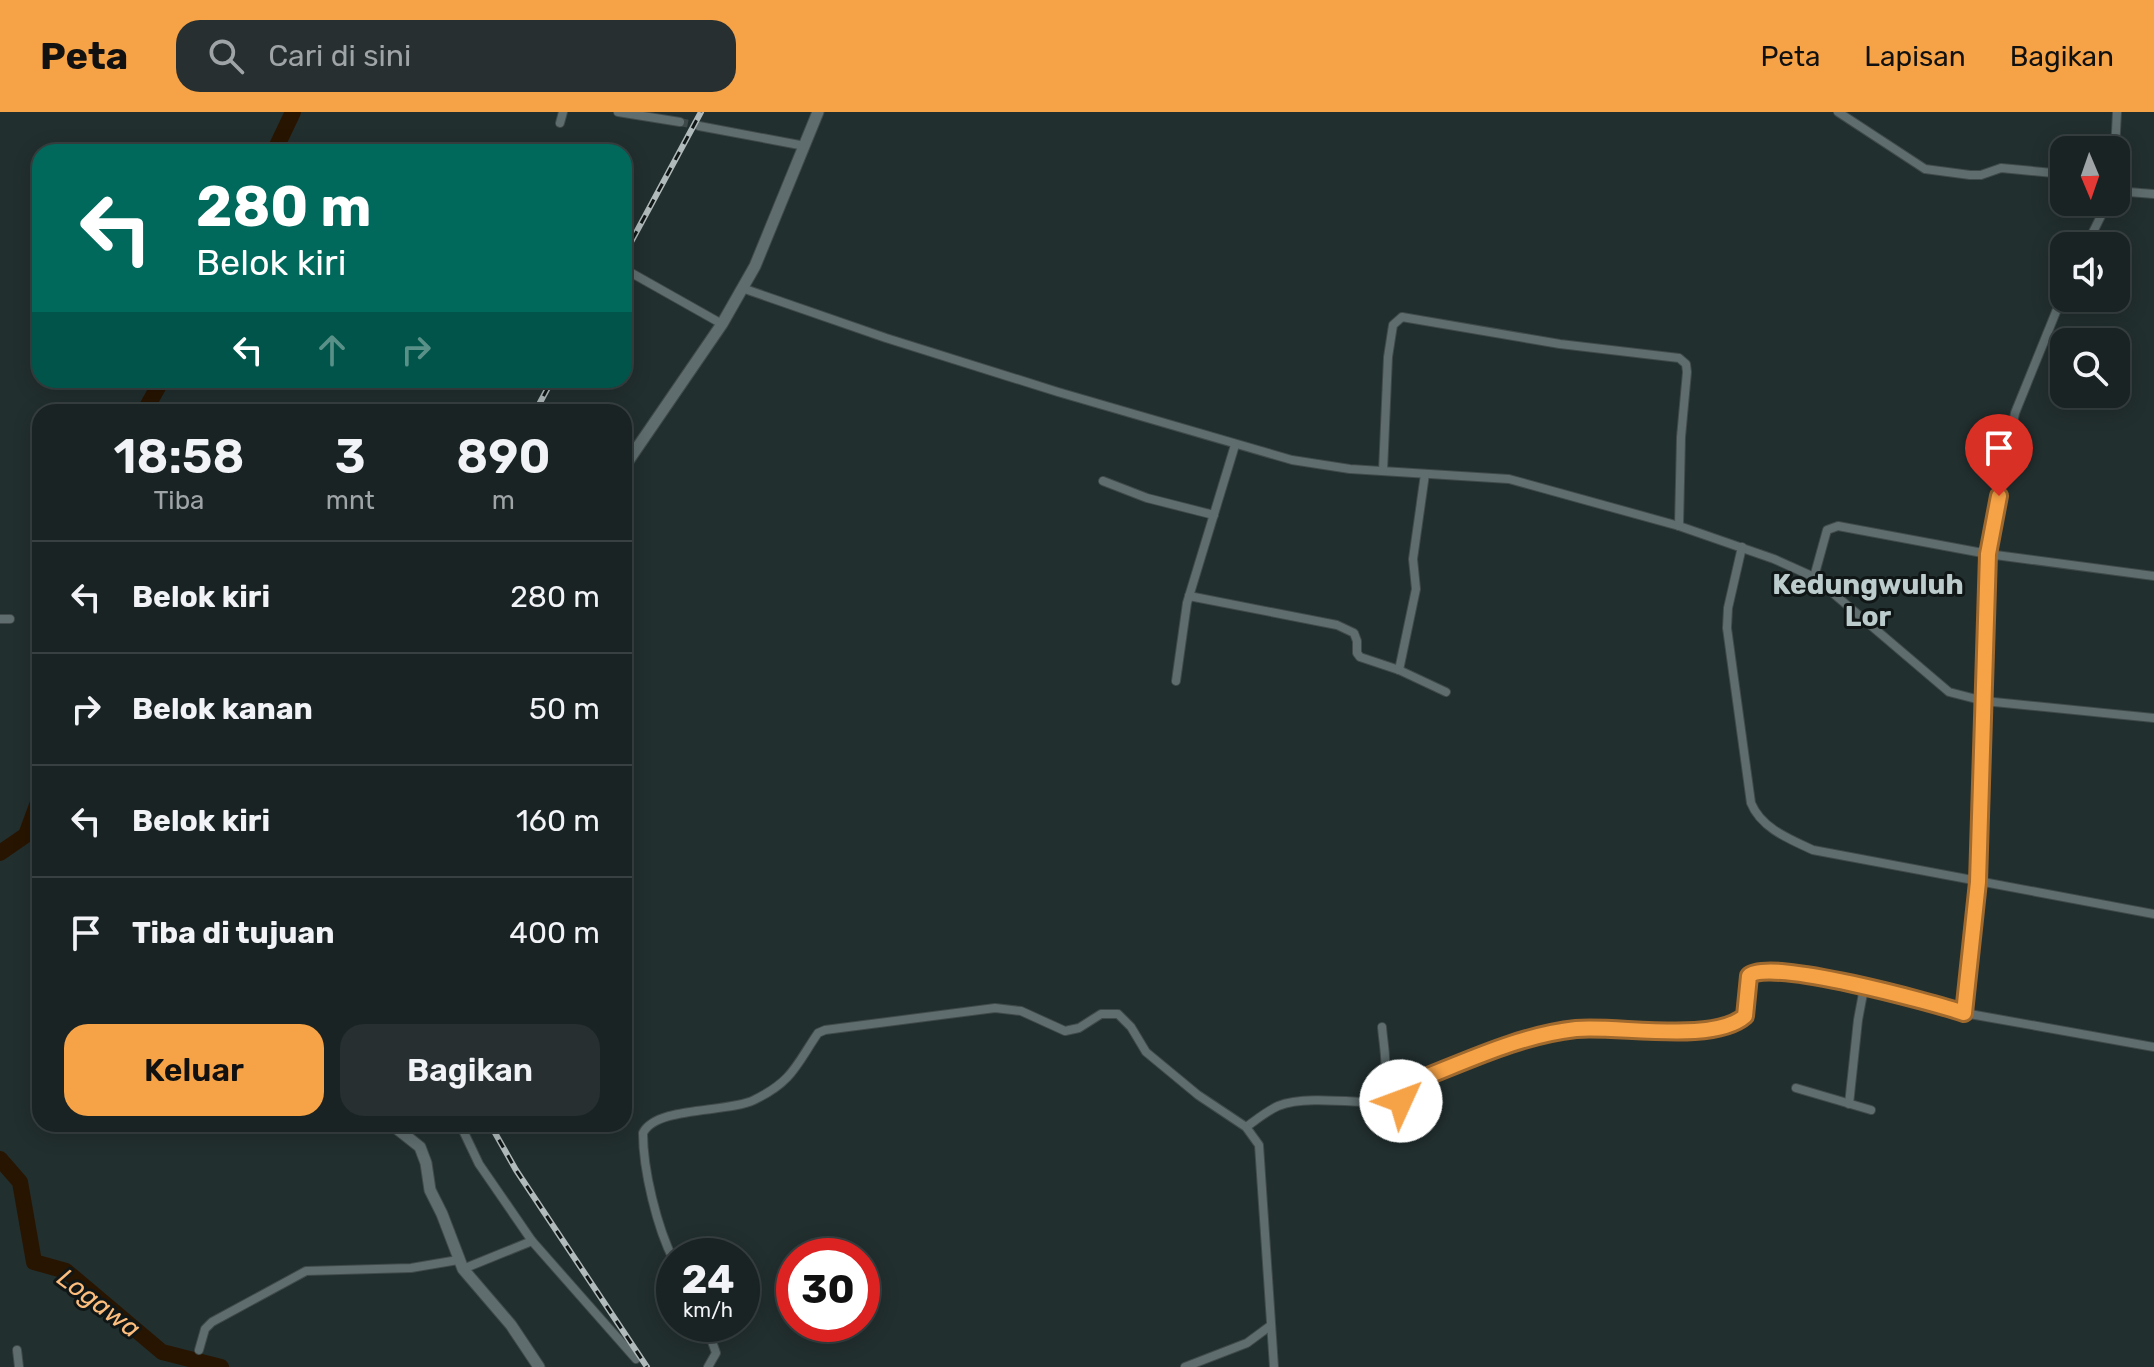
<!DOCTYPE html>
<html lang="id">
<head>
<meta charset="utf-8">
<style>
	body { margin:0; font-family:Rubik,sans-serif; background:#272f30; color:#f1f3f6; height:100vh; display:flex; flex-direction:column; font-size:30px; white-space:nowrap }
	* { box-sizing:border-box; margin:0 }
	p { font-size:26px; color:#9fa4a6 }
	.icon { flex:none; width:44px; height:44px; fill:none; stroke:currentColor; stroke-width:2; stroke-linecap:round; stroke-linejoin:round }
	.map { position:relative; flex:1; overflow:hidden }
	.panel { position:absolute; left:32px; top:292px; width:600px; height:728px; display:flex; flex-direction:column; background:#1a2323; border-radius:24px; box-shadow:0 4px 20px #0003,0 0 0 2px #384041 }
	.panel>* { flex:none }
	.guide { position:absolute; left:32px; top:32px; width:600px; height:244px; border-radius:24px; box-shadow:0 4px 20px #0003,0 0 0 2px #384041; background:#00695c; color:#fff; overflow:hidden }
	.needle { width:52px; rotate:178deg }
	.controls { position:absolute; left:2050px; top:24px; display:grid; gap:16px }
	.controls a { display:grid; place-items:center; width:80px; height:80px; border-radius:16px; background:#1a2323; box-shadow:0 4px 20px #0003,0 0 0 2px #384041; font-size:40px }
	.speed { position:absolute; left:656px; top:1126px; display:flex; gap:16px; font-size:40px; font-weight:700; text-align:center }
	.speed>* { display:grid; place-content:center; width:104px; height:104px; border-radius:50%; background:#1a2323; box-shadow:0 4px 20px #0003,0 0 0 2px #384041; line-height:1 }
	.speed small { font-size:20px; font-weight:400 }
	.speed .limit { border:12px solid #d22; background:#fff; color:#111 }
	.pin { position:absolute; display:grid; place-items:center; width:68px; height:68px; color:#fff; margin:-82px -34px; border-radius:50% 50% 50% 0; rotate:-45deg; box-shadow:0 0 8px #0007 }
	.pin .icon { rotate:45deg }
	.me { position:absolute; width:88px; margin:-44px; rotate:47deg; stroke-linejoin:round; filter:drop-shadow(0 0 6px #0008) }
	.turn { display:flex; align-items:center; gap:28px; height:168px; padding:0 32px; font-size:36px }
	.turn .icon { width:104px; height:104px; stroke-width:2.5 }
	.turn b { display:block; font-size:56px; line-height:68px }
	.lanes { display:flex; align-items:center; height:76px; padding:0 32px; background:#0003; justify-content:center; gap:40px; direction:ltr }
	.lanes .off { opacity:.35 }
	.eta { display:flex; justify-content:space-evenly; align-items:center; height:136px; text-align:center }
	.eta b { font-size:48px; font-weight:600; line-height:56px }
	.cta { display:flex; gap:16px; margin-top:auto; padding:16px 32px }
	.cta a { flex:1; height:92px; border-radius:24px; background:#f6a246; color:#111; font-size:32px; font-weight:600; line-height:92px; text-align:center }
	.cta a+a { background:#272f30; color:#f1f3f6 }
	ul { padding:0; list-style:none }
	li { display:flex; align-items:center; gap:24px; height:112px; padding:0 32px; border-top:2px solid #384041 }
	li div { flex:1 }
	li b { display:block; font-size:30px }
	li em { font-style:normal }
	header { display:flex; align-items:center; gap:48px; box-sizing:border-box; height:112px; padding:0 40px; background:#f6a246; color:#111 }
	header strong { font-size:38px }
	nav { display:flex; gap:44px; margin-inline-start:auto; font-size:28px }
	.search { width:560px; height:72px; background:#272f30; display:flex; align-items:center; gap:20px; box-sizing:border-box; padding:0 28px; border-radius:24px; color:#9fa4a6; font-size:30px }
	.map>svg:first-child { display:block }
	.lines { fill:none; stroke-linecap:round; stroke-linejoin:round }
	.river { stroke:#281501; stroke-width:16 }
	.street-tunnel { stroke:#3d4949; stroke-width:8; stroke-dasharray:8 4; stroke-linecap:butt }
	.street-casing { stroke:#404a4a; stroke-width:10 }
	.secondary-casing { stroke:#404a4a; stroke-width:13 }
	.street { stroke:#5f6d6e; stroke-width:8 }
	.secondary { stroke:#5f6d6e; stroke-width:11 }
	.rail-casing { stroke:#b0baba; stroke-width:6 }
	.rail { stroke:#101616; stroke-width:3; stroke-dasharray:9; stroke-linecap:butt }
	.route-casing { stroke:#a0692e; stroke-width:20 }
	.route { stroke:#f6a246; stroke-width:14 }
	.labels { text-anchor:middle; stroke-width:6; stroke-linejoin:round; paint-order:stroke }
	.water-label { font-size:26px; font-style:italic; fill:#fcbd7d; stroke:#101616 }
	.quarter-label { font-size:28px; font-weight:bold; fill:#bccccc; stroke:#101616 }
</style>
</head>
<body>
<header>
<strong>Peta</strong>
<div class="search"><svg class="icon" aria-label="search" viewBox="0 0 24 24"><circle cx="10" cy="10" r="6"/><path d="M15 15l6 6"/></svg>Cari di sini</div>
<nav><a>Peta</a><a>Lapisan</a><a>Bagikan</a></nav>
</header>
<div class="map">
<svg width="2154" height="1255" viewBox="0 0 2154 1255">
	<rect width="100%" height="100%" fill="#222f2f"/>
	<g class="lines">
		<g class="river">
			<path d="M 274,40 L 293,0"/>
			<path d="M 144,300 L 162,268"/>
			<path d="M 0,741 L 26,723 L 40,685"/>
			<path d="M 0,1047 L 20,1070 L 34,1150 L 66,1159 L 162,1240 L 221,1255"/>
		</g>
		<path class="street-tunnel" d="M 680,10 L 699,14"/>
		<defs>
			<g id="street">
				<path d="M 618,0 L 680,10"/>
				<path d="M 1838,0 L 1925,57 L 1970,63 L 1981,63 L 2001,56 L 2064,62"/>
				<path d="M 560,11 L 563,0"/>
				<path d="M 699,14 L 805,34"/>
				<path d="M 2115,38 L 2117,0"/>
				<path d="M 2116,79 L 2154,82"/>
				<path d="M 2086,134 L 2108,90"/>
				<path d="M 628,159 L 722,212"/>
				<path d="M 742,176 L 886,226 L 1058,280 L 1292,348 L 1350,357 L 1509,367 L 1679,414 L 1774,447 L 1814,465 L 1949,580 L 1984,589 L 2154,606"/>
				<path d="M 561,298 L 566,300"/>
				<path d="M 624,330 L 637,336"/>
				<path d="M 1383,359 L 1388,245 L 1393,213 L 1402,205 L 1560,232 L 1679,246 L 1686,252 L 1687,260 L 1681,325 L 1679,414"/>
				<path d="M 1103,369 L 1147,386 L 1214,403"/>
				<path d="M 1742,435 L 1728,496 L 1727,516 L 1751,691 C 1761,716 1789,727 1813,738 L 2154,802"/>
				<path d="M 1814,465 L 1827,418 L 1838,414 L 1988,442 L 2154,464"/>
				<path d="M 1189,484 L 1337,513 L 1354,521 L 1357,529 L 1357,541 L 1360,545 L 1399,558 L 1446,580"/>
				<path d="M 0,507 L 10,507"/>
				<path d="M 1399,558 L 1416,477 L 1413,447 L 1425,362"/>
				<path d="M 1176,569 L 1187,491 L 1235,333"/>
				<path d="M 1964,901 L 1976,795 L 1988,442 L 2015,301 L 2064,180"/>
				<path d="M 1796,976 L 1871,998"/>
				<path d="M 1368,990 C 1394,973 1384,942 1382,915"/>
				<path d="M 1849,992 L 1858,908 L 1864,876 L 1904,883 L 1964,901 L 2154,935"/>
				<path d="M 460,1012 L 479,1052 L 532,1129 L 636,1247"/>
				<path d="M 1246,1015 C 1256,1008 1267,999 1278,994 C 1308,982 1366,993 1400,991 L 1402,977 L 1412,971 C 1457,948 1525,922 1575,917 C 1617,913 1713,932 1745,904 L 1749,864 L 1753,859 L 1790,860 L 1864,876"/>
				<path d="M 674,1149 C 657,1116 643,1058 643,1021 C 656,994 728,1001 754,988 C 793,969 796,953 818,921 L 825,918 L 995,896 L 1021,899 L 1065,919 L 1079,916 L 1101,902 L 1118,902 L 1131,915 L 1146,940 L 1198,983 L 1246,1015 L 1259,1033 L 1274,1255"/>
				<path d="M 463,1157 L 532,1129"/>
				<path d="M 706,1212 L 716,1241 L 708,1255"/>
				<path d="M 17,1238 L 19,1255"/>
				<path d="M 199,1238 L 205,1217 L 212,1210 L 306,1159 L 411,1156 L 458,1148"/>
				<path d="M 1185,1255 L 1247,1231 L 1270,1214"/>
			</g>
			<g id="secondary">
				<path d="M 624,355 L 722,212 L 755,154 L 818,0"/>
				<path d="M 391,1012 L 420,1035 L 426,1051 L 430,1078 L 442,1102 L 463,1157 L 511,1213 L 539,1255"/>
			</g>
		</defs>
		<use href="#street" class="street-casing"/>
		<use href="#secondary" class="secondary-casing"/>
		<use href="#street" class="street"/>
		<use href="#secondary" class="secondary"/>
		<defs>
			<g id="rail">
				<path d="M 624,143 L 701,0"/>
				<path d="M 535,300 L 552,268"/>
				<path d="M 490,1012 L 516,1058 L 647,1255"/>
			</g>
		</defs>
		<use href="#rail" class="rail-casing"/>
		<use href="#rail" class="rail"/>
	</g>
	<g class="lines">
		<defs>
			<path id="route" d="M 1401,989 L 1402,977 L 1418,968 C 1469,948 1521,923 1576,917 C 1618,913 1713,932 1745,904 L 1749,864 C 1767,845 1934,891 1964,901 L 1978,770 L 1988,442 L 1999,384"/>
		</defs>
		<use href="#route" class="route-casing"/>
		<use href="#route" class="route"/>
	</g>
	<g class="labels">
		<g class="water-label">
			<text transform="translate(99 1191) rotate(37)" y="9">Logawa</text>
		</g>
		<g class="quarter-label">
			<text x="1868" y="482">Kedungwuluh<tspan x="1868" dy="32">Lor</tspan></text>
		</g>
	</g>
</svg>
<div class="controls">
<a><svg class="needle" viewBox="-14 -14 28 28"><path d="M0-13l5 13h-10z" fill="#e53935"/><path d="M0 13l5-13h-10z" fill="#9fa4a6"/></svg></a>
<a><svg class="icon" aria-label="sound" viewBox="0 0 24 24"><path d="M4 9h4l5-4v14l-5-4H4zM17 9q2 3 0 6"/></svg></a>
<a><svg class="icon" aria-label="search" viewBox="0 0 24 24"><circle cx="10" cy="10" r="6"/><path d="M15 15l6 6"/></svg></a>
</div>
<div class="speed"><div>24<small>km/h</small></div><div class="limit">30</div></div>
<div class="pin" style="left:1999px;top:384px;background:#d93025"><svg class="icon" aria-label="arrive" viewBox="0 0 24 24"><path d="M6 21V4h12l-3 4 3 4H6"/></svg></div>
<svg class="me" style="left:1401px;top:989px" viewBox="-20 -20 40 40"><circle r="19" fill="#fff"/><path d="M0-13L10 11 0 6-10 11z" fill="#f6a246"/></svg>
<div class="guide">
<div class="turn"><svg class="icon" aria-label="left" viewBox="0 0 24 24"><path d="M17 20v-9H6M10 6l-5 5 5 5"/></svg><div><b>280 m</b>Belok kiri</div></div>
<div class="lanes"><svg class="icon" aria-label="left" viewBox="0 0 24 24"><path d="M17 20v-9H6M10 6l-5 5 5 5"/></svg><svg class="icon off" aria-label="ahead" viewBox="0 0 24 24"><path d="M12 20V5M6 11l6-6 6 6"/></svg><svg class="icon off" aria-label="right" viewBox="0 0 24 24"><path d="M7 20v-9h11M14 6l5 5-5 5"/></svg></div>
</div>
<section class="panel">
<div class="eta">
<div><b>18:58</b><p>Tiba</p></div>
<div><b>3</b><p>mnt</p></div>
<div><b>890</b><p>m</p></div>
</div>
<ul>
<li><svg class="icon" aria-label="left" viewBox="0 0 24 24"><path d="M17 20v-9H6M10 6l-5 5 5 5"/></svg><div><b>Belok kiri</b></div><em>280 m</em></li>
<li><svg class="icon" aria-label="right" viewBox="0 0 24 24"><path d="M7 20v-9h11M14 6l5 5-5 5"/></svg><div><b>Belok kanan</b></div><em>50 m</em></li>
<li><svg class="icon" aria-label="left" viewBox="0 0 24 24"><path d="M17 20v-9H6M10 6l-5 5 5 5"/></svg><div><b>Belok kiri</b></div><em>160 m</em></li>
<li><svg class="icon" aria-label="arrive" viewBox="0 0 24 24"><path d="M6 21V4h12l-3 4 3 4H6"/></svg><div><b>Tiba di tujuan</b></div><em>400 m</em></li>
</ul>
<div class="cta"><a>Keluar</a><a>Bagikan</a></div>
</section>
</div>
</body>
</html>
